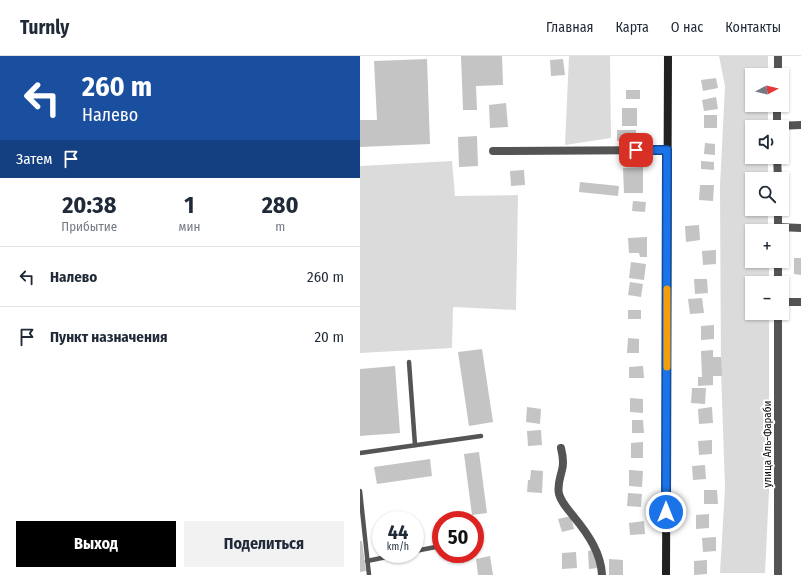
<!DOCTYPE html>
<html lang="ru">
<head>
<meta charset="utf-8">
<style>
	body { margin:0; font-family:"Fira Sans Condensed",sans-serif; background:#f2f2f3; color:#1f2937; height:100vh; display:flex; flex-direction:column; font-size:15px; white-space:nowrap }
	* { box-sizing:border-box; margin:0 }
	p { font-size:13px; color:#747a83 }
	.icon { flex:none; width:22px; height:22px; fill:none; stroke:currentColor; stroke-width:2; stroke-linecap:round; stroke-linejoin:round }
	.map { position:relative; flex:1; overflow:hidden }
	.panel { display:flex; flex-direction:column; background:#fff; width:360px }
	.panel>* { flex:none }
	.top-card { background:#1a4fa0; color:#fff; overflow:hidden }
	.needle { width:26px; rotate:83deg }
	.fabs { position:absolute; left:385px; top:12px; display:grid; gap:8px }
	.fabs a { display:grid; place-items:center; width:44px; height:44px; border-radius:0px; background:#fff; box-shadow:0 1px 3px #0004; font-size:20px }
	.speed { position:absolute; left:12px; top:455px; display:flex; gap:8px; font-size:20px; font-weight:700; text-align:center }
	.speed>* { display:grid; place-content:center; width:52px; height:52px; border-radius:50%; background:#fff; box-shadow:0 1px 3px #0004; line-height:1 }
	.speed small { font-size:10px; font-weight:400 }
	.speed .limit { border:6px solid #d22; background:#fff; color:#111 }
	.pin { position:absolute; display:grid; place-items:center; width:34px; height:34px; color:#fff; margin:-17px; border-radius:8px; box-shadow:0 2px 6px #0006 }
	.me { position:absolute; width:44px; margin:-22px; rotate:0deg; stroke-linejoin:round; filter:drop-shadow(0 0 3px #0008) }
	.turn { display:flex; align-items:center; gap:14px; height:84px; padding:0 16px; font-size:18px }
	.turn .icon { width:52px; height:52px; stroke-width:2.5 }
	.turn b { display:block; font-size:28px; line-height:34px }
	.then { display:flex; align-items:center; height:38px; padding:0 16px; background:#0003; gap:8px; font-size:15px }
	.eta { display:flex; justify-content:space-evenly; align-items:center; height:68px; text-align:center }
	.eta b { font-size:24px; font-weight:700; line-height:28px }
	.cta { display:flex; gap:8px; margin-top:auto; padding:8px 16px }
	.cta a { flex:1; height:46px; border-radius:0px; background:#000; color:#fff; font-size:16px; font-weight:700; line-height:46px; text-align:center }
	.cta a+a { background:#f2f2f3; color:#1f2937 }
	ul { padding:0; list-style:none }
	li { display:flex; align-items:center; gap:12px; height:60px; padding:0 16px; border-top:1px solid #e0e1e3 }
	li div { flex:1 }
	li b { display:block; font-size:15px }
	li em { font-style:normal }
	header { display:flex; align-items:center; gap:24px; box-sizing:border-box; height:56px; padding:0 20px; background:#fff; border-bottom:1px solid #e0e1e3 }
	header strong { font-size:19px }
	nav { display:flex; gap:22px; margin-inline-start:auto; font-size:14px }
	main { display:flex; flex:1; min-height:0 }
	.map>svg:first-child { display:block }
	.green { fill:#dbdbdb }
	.building { fill:#c4c4c4 }
	.lines { fill:none; stroke-linecap:round; stroke-linejoin:round }
	.lane { stroke:#545454; stroke-width:4.5 }
	.street { stroke:#545454; stroke-width:8 }
	.secondary { stroke:#212121; stroke-width:8 }
	.route-casing { stroke:#114b97; stroke-width:10 }
	.route { stroke:#1a73e8; stroke-width:7 }
	.slow { stroke:#f59e0b; stroke-width:7 }
	.labels { text-anchor:middle; stroke-width:4; stroke-linejoin:round; paint-order:stroke }
	.street-label { font-size:11px; fill:#000; stroke:#fff }
</style>
</head>
<body>
<header>
<strong>Turnly</strong>
<nav><a>Главная</a><a>Карта</a><a>О нас</a><a>Контакты</a></nav>
</header>
<main>
<section class="panel">
<div class="top-card">
<div class="turn"><svg class="icon" aria-label="left" viewBox="0 0 24 24"><path d="M17 20v-9H6M10 6l-5 5 5 5"/></svg><div><b>260 m</b>Налево</div></div>
<div class="then">Затем<svg class="icon" aria-label="arrive" viewBox="0 0 24 24"><path d="M6 21V4h12l-3 4 3 4H6"/></svg></div>
</div>
<div class="eta">
<div><b>20:38</b><p>Прибытие</p></div>
<div><b>1</b><p>мин</p></div>
<div><b>280</b><p>m</p></div>
</div>
<ul>
<li><svg class="icon" aria-label="left" viewBox="0 0 24 24"><path d="M17 20v-9H6M10 6l-5 5 5 5"/></svg><div><b>Налево</b></div><em>260 m</em></li>
<li><svg class="icon" aria-label="arrive" viewBox="0 0 24 24"><path d="M6 21V4h12l-3 4 3 4H6"/></svg><div><b>Пункт назначения</b></div><em>20 m</em></li>
</ul>
<div class="cta"><a>Выход</a><a>Поделиться</a></div>
</section>
<div class="map">
<svg width="441" height="519" viewBox="0 0 441 519">
	<rect width="100%" height="100%" fill="#fff"/>
	<g class="green">
		<path d="M 209,0 L 250,0 L 251,82 L 205,89 Z"/>
		<path d="M 359,0 L 408,0 L 408,19 L 392,19 L 392,49 L 408,49 L 408,71 L 392,71 L 392,101 L 408,101 L 408,123 L 392,123 L 392,153 L 408,153 L 408,175 L 392,175 L 392,205 L 409,205 L 409,227 L 392,227 L 392,257 L 409,257 L 409,435 L 405,517 L 360,517 L 365,432 L 361,314 L 360,130 L 365,30 Z"/>
		<path d="M 92,105 L 95,140 L 158,139 L 156,254 L 93,251 L 92,292 L 0,297 L 0,110 Z"/>
	</g>
	<g class="building">
		<path d="M 101,0 L 142,0 L 143,29 L 116,30 L 117,54 L 103,54 Z"/>
		<path d="M 67,3 L 70,88 L 0,91 L 0,64 L 17,64 L 14,5 Z"/>
		<path d="M 203,3 L 205,19 L 191,20 L 190,4 Z"/>
		<path d="M 356,22 L 358,32 L 343,35 L 341,24 Z"/>
		<rect x="266" y="34" width="14" height="9"/>
		<path d="M 356,41 L 358,53 L 344,55 L 342,44 Z"/>
		<path d="M 146,47 L 148,71 L 130,72 L 129,49 Z"/>
		<rect x="262" y="52" width="15" height="18"/>
		<rect x="344" y="59" width="13" height="13"/>
		<rect x="257" y="74" width="19" height="11"/>
		<path d="M 117,80 L 118,110 L 99,111 L 98,81 Z"/>
		<path d="M 345,87 L 355,88 L 355,99 L 344,98 Z"/>
		<path d="M 341,105 L 354,106 L 354,114 L 341,113 Z"/>
		<path d="M 283,111 L 283,137 L 264,137 L 263,112 Z"/>
		<path d="M 164,114 L 165,129 L 151,130 L 150,115 Z"/>
		<path d="M 220,126 L 259,130 L 258,140 L 219,136 Z"/>
		<path d="M 340,129 L 354,129 L 353,145 L 339,144 Z"/>
		<path d="M 273,145 L 286,146 L 285,156 L 272,155 Z"/>
		<path d="M 339,169 L 340,184 L 326,186 L 325,170 Z"/>
		<path d="M 287,181 L 287,201 L 280,201 L 279,197 L 269,197 L 268,182 Z"/>
		<path d="M 356,194 L 356,208 L 343,209 L 342,195 Z"/>
		<path d="M 434,202 L 441,202 L 441,219 L 434,218 Z"/>
		<path d="M 271,206 L 286,208 L 284,224 L 269,222 Z"/>
		<path d="M 334,223 L 347,223 L 348,237 L 335,238 Z"/>
		<path d="M 270,226 L 283,228 L 281,241 L 268,239 Z"/>
		<path d="M 342,242 L 344,257 L 330,258 L 328,243 Z"/>
		<rect x="268" y="254" width="13" height="9"/>
		<path d="M 354,269 L 354,283 L 341,284 L 341,270 Z"/>
		<path d="M 268,282 L 279,283 L 279,297 L 267,297 Z"/>
		<path d="M 122,293 L 133,366 L 109,370 L 98,296 Z"/>
		<path d="M 353,294 L 353,301 L 361,301 L 362,320 L 353,320 L 353,329 L 338,330 L 338,321 L 342,321 L 341,295 Z"/>
		<path d="M 35,310 L 40,377 L 0,380 L 0,313 Z"/>
		<path d="M 283,310 L 284,322 L 269,322 L 269,311 Z"/>
		<path d="M 332,332 L 346,332 L 345,348 L 331,347 Z"/>
		<path d="M 270,342 L 283,343 L 283,357 L 270,356 Z"/>
		<path d="M 167,351 L 181,353 L 180,368 L 166,366 Z"/>
		<path d="M 352,351 L 353,367 L 339,368 L 338,353 Z"/>
		<path d="M 272,364 L 283,364 L 284,377 L 272,377 Z"/>
		<path d="M 181,374 L 182,389 L 168,390 L 167,375 Z"/>
		<path d="M 352,384 L 352,398 L 339,399 L 338,385 Z"/>
		<path d="M 283,386 L 283,402 L 271,402 L 271,387 Z"/>
		<path d="M 119,396 L 127,457 L 112,459 L 104,398 Z"/>
		<path d="M 70,403 L 72,420 L 17,428 L 14,411 Z"/>
		<path d="M 345,409 L 346,423 L 333,424 L 332,410 Z"/>
		<path d="M 171,414 L 183,415 L 182,437 L 167,436 L 168,424 L 170,424 Z"/>
		<path d="M 269,414 L 283,415 L 282,431 L 269,430 Z"/>
		<path d="M 344,434 L 357,434 L 358,448 L 344,448 Z"/>
		<path d="M 268,437 L 282,438 L 281,451 L 267,450 Z"/>
		<path d="M 349,458 L 349,472 L 336,473 L 336,459 Z"/>
		<path d="M 211,460 L 214,473 L 202,476 L 198,463 Z"/>
		<path d="M 284,465 L 285,478 L 270,479 L 269,467 Z"/>
		<path d="M 356,481 L 356,495 L 343,496 L 342,482 Z"/>
		<path d="M 0,485 L 2,485 L 6,515 L 0,516 Z"/>
		<path d="M 234,494 L 238,512 L 229,513 L 228,495 Z"/>
		<path d="M 216,496 L 217,512 L 202,513 L 202,497 Z"/>
		<path d="M 130,500 L 133,519 L 118,519 L 116,503 Z"/>
		<path d="M 249,503 L 263,504 L 263,519 L 249,519 Z"/>
		<path d="M 347,504 L 347,518 L 334,519 L 334,505 Z"/>
	</g>
	<g class="lines">
		<g class="lane">
			<path d="M 49,306 L 55,389"/>
			<path d="M 0,397 L 121,380"/>
			<path d="M 0,435 L 9,519"/>
			<path d="M 115,483 L 116,483"/>
			<path d="M 55,495 L 81,490"/>
			<path d="M 7,505 L 41,498"/>
		</g>
		<g class="street">
			<path d="M 418,19 L 418,0"/>
			<path d="M 417,70 L 441,69"/>
			<path d="M 417,71 L 417,49"/>
			<path d="M 133,95 L 307,94"/>
			<path d="M 417,101 L 418,123"/>
			<path d="M 418,153 L 418,175"/>
			<path d="M 418,171 L 441,172"/>
			<path d="M 418,205 L 418,227"/>
			<path d="M 422,246 L 441,246"/>
			<path d="M 201,392 C 203,400 204,407 202,414 C 200,423 197,429 199,438 C 202,448 208,453 214,461 C 228,478 241,497 242,519"/>
			<path d="M 418,519 L 418,257"/>
		</g>
		<path class="secondary" d="M 306,519 L 308,0"/>
	</g>
	<g class="lines">
		<defs>
			<path id="route" d="M 276,94 L 307,94 L 306,456"/>
		</defs>
		<use href="#route" class="route-casing"/>
		<use href="#route" class="route"/>
		<path class="slow" d="M 307,311 L 307,233"/>
	</g>
	<g class="labels">
		<g class="street-label">
			<text transform="translate(407 388) rotate(-90)" y="4">улица Аль-Фараби</text>
		</g>
	</g>
</svg>
<div class="fabs">
<a><svg class="needle" viewBox="-14 -14 28 28"><path d="M0-13l5 13h-10z" fill="#e53935"/><path d="M0 13l5-13h-10z" fill="#747a83"/></svg></a>
<a><svg class="icon" aria-label="sound" viewBox="0 0 24 24"><path d="M4 9h4l5-4v14l-5-4H4zM17 9q2 3 0 6"/></svg></a>
<a><svg class="icon" aria-label="search" viewBox="0 0 24 24"><circle cx="10" cy="10" r="6"/><path d="M15 15l6 6"/></svg></a>
<a>+</a>
<a>−</a>
</div>
<div class="speed"><div>44<small>km/h</small></div><div class="limit">50</div></div>
<div class="pin" style="left:276px;top:94px;background:#d93025"><svg class="icon" aria-label="arrive" viewBox="0 0 24 24"><path d="M6 21V4h12l-3 4 3 4H6"/></svg></div>
<svg class="me" style="left:306px;top:456px" viewBox="-20 -20 40 40"><circle r="17" fill="#1a73e8" stroke="#fff" stroke-width="3"/><path d="M0-11L8 9 0 5-8 9z" fill="#fff"/></svg>
</div>
</main>
</body>
</html>
